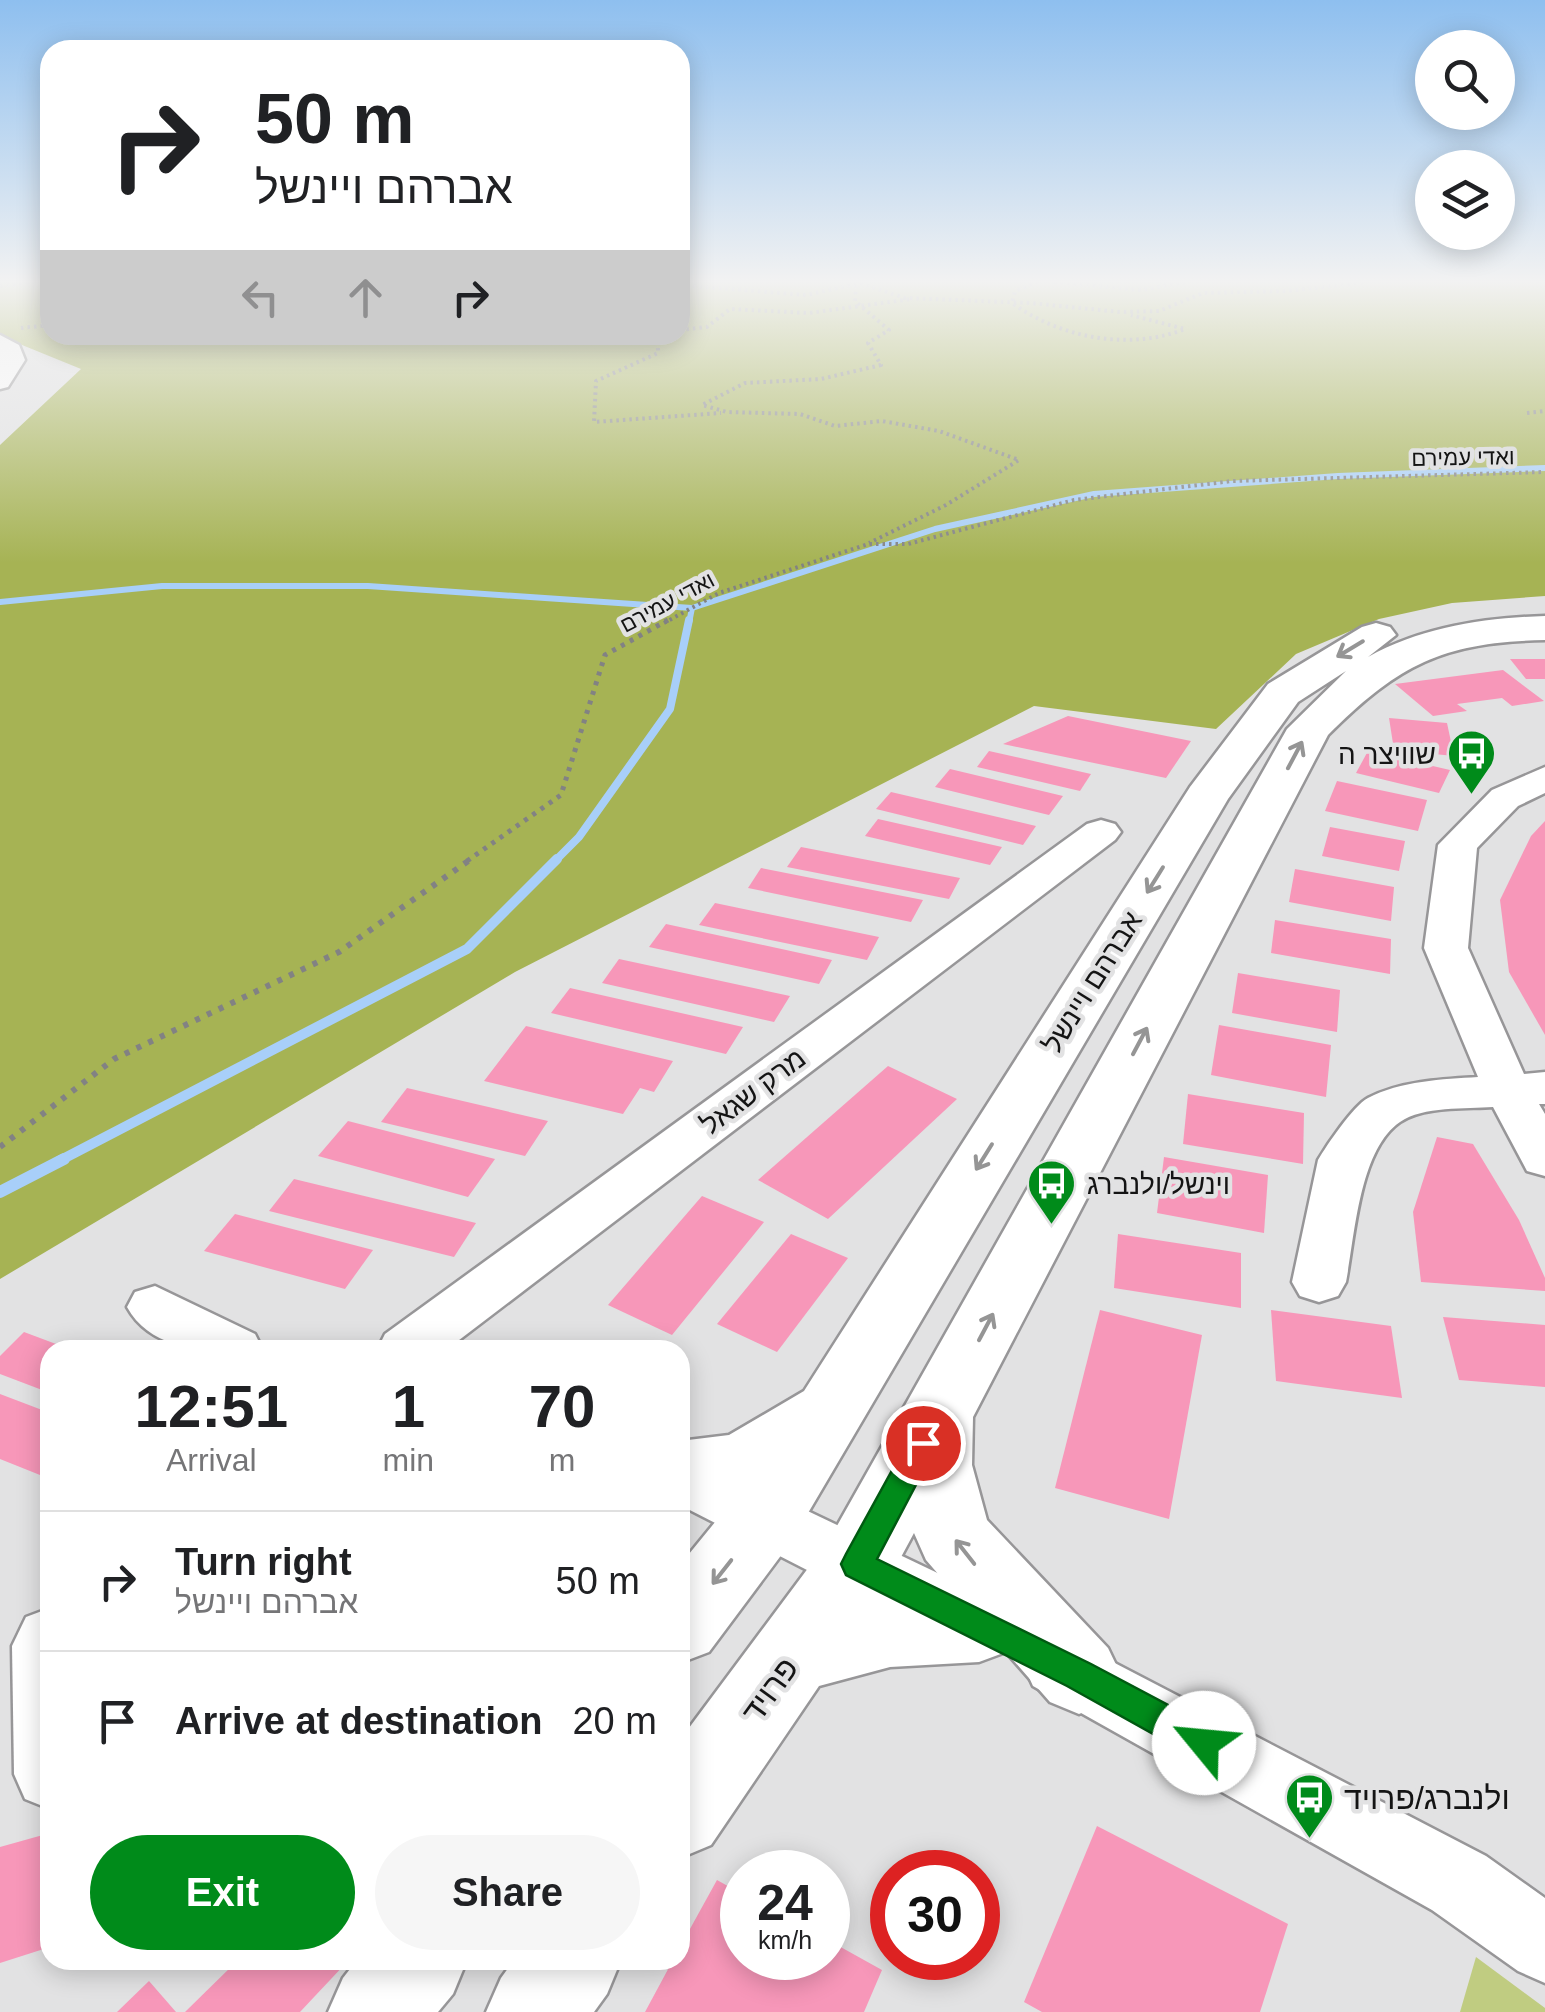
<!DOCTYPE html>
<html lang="en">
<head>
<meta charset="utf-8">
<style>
	body { margin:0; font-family:Helvetica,"Noto Sans Hebrew",sans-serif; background:#f6f6f6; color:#202124; height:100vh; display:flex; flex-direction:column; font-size:38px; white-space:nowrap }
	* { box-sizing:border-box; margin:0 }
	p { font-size:32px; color:#757577 }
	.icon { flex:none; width:55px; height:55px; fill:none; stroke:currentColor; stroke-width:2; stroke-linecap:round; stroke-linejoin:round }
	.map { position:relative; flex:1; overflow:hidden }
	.panel { position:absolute; left:40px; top:1340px; width:650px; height:630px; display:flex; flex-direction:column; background:#fff; border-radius:30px; box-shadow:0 5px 25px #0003 }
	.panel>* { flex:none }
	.top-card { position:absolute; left:40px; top:40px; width:650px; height:305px; border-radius:30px; box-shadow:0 5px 25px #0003; background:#fff; color:#202124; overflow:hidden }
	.buttons { position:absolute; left:1415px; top:30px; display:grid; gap:20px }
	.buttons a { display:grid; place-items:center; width:100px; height:100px; border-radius:50%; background:#fff; box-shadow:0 5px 25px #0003; font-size:50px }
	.speed { position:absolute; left:720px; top:1850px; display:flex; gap:20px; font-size:50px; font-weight:700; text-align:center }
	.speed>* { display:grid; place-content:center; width:130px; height:130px; border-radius:50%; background:#fff; box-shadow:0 5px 25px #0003; line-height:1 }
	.speed small { font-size:25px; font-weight:400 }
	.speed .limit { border:15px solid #d22; background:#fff; color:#111 }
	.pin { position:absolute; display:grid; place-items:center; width:85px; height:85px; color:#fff; margin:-42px; border:5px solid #fff; border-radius:50%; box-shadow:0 2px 10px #0007 }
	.me { position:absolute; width:110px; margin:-55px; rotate:298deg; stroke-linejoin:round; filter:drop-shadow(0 0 8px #0008) }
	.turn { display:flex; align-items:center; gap:35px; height:210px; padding:0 50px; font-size:45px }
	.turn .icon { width:130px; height:130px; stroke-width:2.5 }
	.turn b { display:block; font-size:70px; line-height:85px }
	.lanes { display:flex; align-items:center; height:95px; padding:0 50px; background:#0003; justify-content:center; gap:50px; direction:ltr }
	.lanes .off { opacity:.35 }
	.eta { display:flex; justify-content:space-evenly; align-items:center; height:170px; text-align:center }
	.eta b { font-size:60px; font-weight:700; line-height:70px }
	.action { display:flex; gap:20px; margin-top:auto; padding:20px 50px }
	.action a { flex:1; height:115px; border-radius:60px; background:#008b1a; color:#fff; font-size:40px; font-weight:700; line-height:115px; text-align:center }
	.action a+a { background:#f6f6f6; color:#202124 }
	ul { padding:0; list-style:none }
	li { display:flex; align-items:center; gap:30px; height:140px; padding:0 50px; border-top:2px solid #e0e0e0 }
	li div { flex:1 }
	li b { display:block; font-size:38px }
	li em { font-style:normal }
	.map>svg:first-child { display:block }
	.green { fill:#c0cc81 }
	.forest { fill:#a6b354 }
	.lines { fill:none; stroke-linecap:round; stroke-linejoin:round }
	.stream-far3 { stroke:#a8cff9; stroke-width:6 }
	.stream-far2 { stroke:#a8cff9; stroke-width:8 }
	.stream-far1 { stroke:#a8cff9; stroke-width:10 }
	.stream { stroke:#a8cff9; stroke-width:12 }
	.building { fill:#f797b9 }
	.minor-casing { stroke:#979698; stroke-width:5 }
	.major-casing { stroke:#979698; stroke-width:5 }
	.path-far2 { stroke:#828283; stroke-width:4; stroke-dasharray:2.5 4; stroke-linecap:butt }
	.path-far1 { stroke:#828283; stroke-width:5; stroke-dasharray:4 6; stroke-linecap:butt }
	.path { stroke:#828283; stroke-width:6; stroke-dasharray:5 8; stroke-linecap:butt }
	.minor { fill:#fff; fill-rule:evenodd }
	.major { fill:#fff; fill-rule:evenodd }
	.oneway { stroke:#959595 }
	.route { fill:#008b1a; stroke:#005a11; stroke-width:2.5 }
	.labels { text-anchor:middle; stroke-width:9; stroke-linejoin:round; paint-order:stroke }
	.far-street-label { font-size:22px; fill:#141414; stroke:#e2e2e3 }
	.poi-label { font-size:28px; fill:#141414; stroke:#e2e2e3; text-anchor:end }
	.street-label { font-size:28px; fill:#141414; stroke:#e2e2e3 }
	.near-street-label { font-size:32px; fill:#141414; stroke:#e2e2e3 }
	.near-poi-label { font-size:32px; fill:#141414; stroke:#e2e2e3; text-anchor:start }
</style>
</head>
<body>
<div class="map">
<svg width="1545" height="2012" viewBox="0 0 1545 2012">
	<rect width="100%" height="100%" fill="#e2e2e3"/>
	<path class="green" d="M 1476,1957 L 1545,2008 L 1545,2012 L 1460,2012 Z"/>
	<path class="forest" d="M 0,282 L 50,282 L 50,335 L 680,335 L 680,282 L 1545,282 L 1545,596 L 1452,603 L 1379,619 L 1296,654 L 1216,729 L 1034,706 L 515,972 L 0,1279 L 0,445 L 81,369 L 0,336 Z"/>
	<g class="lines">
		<g class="stream-far3">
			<path d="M 0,602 L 162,586 L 368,586 L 692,608"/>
			<path d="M 689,623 L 692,608 L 935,529 L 1094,494 L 1338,476 L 1545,468"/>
		</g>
		<path class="stream-far2" d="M 555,861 L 579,837 L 670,709 L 689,620"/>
		<path class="stream-far1" d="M 59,1161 L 467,949 L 557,859"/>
		<path class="stream" d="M 0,1192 L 64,1159"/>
	</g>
	<g class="building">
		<path d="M 1510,659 L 1545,659 L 1545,679 L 1526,679 Z"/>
		<path d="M 1503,670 L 1544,701 L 1512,706 L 1502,698 L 1457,704 L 1467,711 L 1433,716 L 1395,684 Z"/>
		<path d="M 1068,716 L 1191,741 L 1166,778 L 1003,744 Z"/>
		<path d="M 1389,718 L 1447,723 L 1454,756 L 1394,750 Z"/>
		<path d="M 989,751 L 1091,774 L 1080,791 L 977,767 Z"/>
		<path d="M 1368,751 L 1450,770 L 1439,793 L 1356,773 Z"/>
		<path d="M 950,769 L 1063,796 L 1049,815 L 935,787 Z"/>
		<path d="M 1337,781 L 1427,800 L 1418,831 L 1325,811 Z"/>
		<path d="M 891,792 L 1036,826 L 1023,845 L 876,809 Z"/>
		<path d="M 878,819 L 1002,847 L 990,865 L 865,836 Z"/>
		<path d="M 1545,821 L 1545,1035 L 1509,972 L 1500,900 L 1531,836 Z"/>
		<path d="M 1330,827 L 1405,841 L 1399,871 L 1322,856 Z"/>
		<path d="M 801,847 L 960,878 L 949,899 L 787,867 Z"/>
		<path d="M 761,868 L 923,900 L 911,922 L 748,888 Z"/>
		<path d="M 1295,869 L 1394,887 L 1391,921 L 1289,902 Z"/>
		<path d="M 715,903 L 879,937 L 867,960 L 699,925 Z"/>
		<path d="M 1275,920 L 1391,939 L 1390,974 L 1271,953 Z"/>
		<path d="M 666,924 L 832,960 L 819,984 L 649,947 Z"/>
		<path d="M 619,959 L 790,996 L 774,1022 L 602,983 Z"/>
		<path d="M 1238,973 L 1340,990 L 1337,1032 L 1232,1013 Z"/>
		<path d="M 570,988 L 743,1027 L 726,1054 L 551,1013 Z"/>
		<path d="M 1219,1025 L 1331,1045 L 1326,1097 L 1211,1075 Z"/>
		<path d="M 526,1026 L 673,1061 L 654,1092 L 640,1088 L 623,1114 L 484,1081 Z"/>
		<path d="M 888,1066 L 957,1099 L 828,1219 L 758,1180 Z"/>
		<path d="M 407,1088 L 548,1121 L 525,1156 L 381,1122 Z"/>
		<path d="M 1188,1094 L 1304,1113 L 1303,1164 L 1183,1144 Z"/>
		<path d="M 348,1121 L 495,1159 L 468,1197 L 318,1156 Z"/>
		<path d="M 1437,1137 L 1473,1144 L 1519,1220 L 1545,1278 L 1545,1291 L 1421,1282 L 1413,1212 Z"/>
		<path d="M 1164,1157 L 1268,1175 L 1264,1233 L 1157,1213 Z"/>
		<path d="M 294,1179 L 476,1223 L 454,1257 L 269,1211 Z"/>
		<path d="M 702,1196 L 764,1222 L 672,1335 L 608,1305 Z"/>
		<path d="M 235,1214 L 373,1250 L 345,1289 L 204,1251 Z"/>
		<path d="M 791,1234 L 848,1258 L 777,1352 L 717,1324 Z"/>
		<path d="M 1118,1234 L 1241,1253 L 1241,1308 L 1114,1288 Z"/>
		<path d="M 1100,1310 L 1202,1335 L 1169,1519 L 1055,1488 Z"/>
		<path d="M 1271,1310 L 1391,1326 L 1402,1398 L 1276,1381 Z"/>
		<path d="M 1443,1317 L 1545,1325 L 1545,1387 L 1459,1380 Z"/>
		<path d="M 24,1332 L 72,1350 L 50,1350 L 50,1393 L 0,1374 L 0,1356 Z"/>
		<path d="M 0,1394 L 50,1413 L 50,1479 L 0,1459 Z"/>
		<path d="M 1097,1826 L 1288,1924 L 1260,2012 L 1042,2012 L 1024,2002 Z"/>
		<path d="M 50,1833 L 50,1947 L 0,1963 L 0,1847 Z"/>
		<path d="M 717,1880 L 742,1894 L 742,1958 L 828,1958 L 828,1940 L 882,1970 L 864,2012 L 645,2012 L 673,1960 L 680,1960 L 680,1947 Z"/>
		<path d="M 238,1960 L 343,1960 L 346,1963 L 300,2012 L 185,2012 Z"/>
		<path d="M 149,1981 L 176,2012 L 117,2012 Z"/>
	</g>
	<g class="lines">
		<defs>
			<g id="minor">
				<path d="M 0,335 L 19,345 L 25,360 L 8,387 L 0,389 Z"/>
				<path d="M 1545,767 L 1545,793 L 1518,806 L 1477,848 L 1468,948 L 1524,1074 L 1545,1072 L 1545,1104 L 1539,1104 L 1545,1114 L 1545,1176 L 1527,1171 L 1493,1107 C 1466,1109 1423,1106 1400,1122 C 1359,1150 1355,1236 1346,1282 L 1338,1296 L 1319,1302 L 1300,1296 L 1292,1282 L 1318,1160 C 1327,1145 1353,1106 1368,1098 C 1400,1081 1443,1079 1478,1077 L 1424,948 L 1438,845 L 1492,790 Z"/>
				<path d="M 1101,820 L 1115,824 L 1121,832 L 1115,840 L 446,1350 L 377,1350 L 385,1334 L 1087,824 Z"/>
				<path d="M 155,1286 L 255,1334 L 263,1350 C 216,1350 154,1356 127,1307 L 135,1292 Z"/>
				<path d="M 680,1450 L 992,1599 L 1002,1620 L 992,1641 L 969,1650 L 946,1641 L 680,1505 Z"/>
				<path d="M 50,1608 L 50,1809 L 25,1799 L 14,1774 L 12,1646 L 26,1617 Z"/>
				<path d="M 1057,1633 L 1486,1856 L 1545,1898 L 1545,1983 L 1518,1971 L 1432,1910 L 1033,1686 L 1023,1664 L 1033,1642 Z"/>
			</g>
			<g id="major">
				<path d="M 1545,616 L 1545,640 C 1443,642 1399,664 1328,735 L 973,1417 L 972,1465 L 987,1520 L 1108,1648 L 1121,1675 L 1108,1702 L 1079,1714 L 1050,1702 L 1006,1652 L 979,1662 L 890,1667 L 819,1686 L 711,1845 L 680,1858 L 680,1740 L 829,1540 L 1287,729 L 1346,671 L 1298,702 L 1228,799 L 791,1542 L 709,1652 L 680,1663 L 680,1565 L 738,1494 L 680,1503 L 680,1441 L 729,1435 L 804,1391 L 1190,787 L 1268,684 L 1362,627 L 1376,623 L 1390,627 L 1396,635 L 1368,657 C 1422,627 1484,618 1545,616 ZM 914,1533 L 926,1560 L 952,1590 L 880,1596 Z"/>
				<path d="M 357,1960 L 467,1960 L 453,1994 L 438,2012 L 328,2012 L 343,1978 Z"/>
				<path d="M 514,1960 L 621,1960 L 607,1994 L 594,2012 L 486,2012 L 501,1978 Z"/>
			</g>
		</defs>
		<use href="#minor" class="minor-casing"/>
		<use href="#major" class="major-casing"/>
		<g class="path-far2">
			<path d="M 862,282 L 856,286 L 855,301 L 889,330 L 868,343 L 881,365 L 821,379 L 745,383 L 702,405 L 727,412 L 800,414 L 835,426 L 882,421 L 939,431 L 1019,460 L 946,505 L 869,543"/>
			<path d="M 1038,282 L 1015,291 L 1012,303 C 1061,338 1128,351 1185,329 L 1131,315"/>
			<path d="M 1054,282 L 1141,290 L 1186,282"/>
			<path d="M 680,285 L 806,295 L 860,283 L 905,298 L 1031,303 L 1120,312 L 1159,311 L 1203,293 L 1287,291 L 1368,282"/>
			<path d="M 0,286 L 33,282"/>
			<path d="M 21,328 L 50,325"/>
			<path d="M 680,330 L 707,327 L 730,309 L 809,313 L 911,299"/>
			<path d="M 568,335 L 619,335"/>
			<path d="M 658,335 L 658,353 L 596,381 L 594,422 L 721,413"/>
			<path d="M 1527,413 L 1545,411"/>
			<path d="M 664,623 L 719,593 L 868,544 L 908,544 L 1074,500 L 1232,481 L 1545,472"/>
		</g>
		<path class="path-far1" d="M 467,861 L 561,795 L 605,655 L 668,620"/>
		<path class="path" d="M 0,1147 L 114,1059 L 339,952 L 471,859"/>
		<use href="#minor" class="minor"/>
		<use href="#major" class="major"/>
	</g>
	<defs><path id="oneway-shaft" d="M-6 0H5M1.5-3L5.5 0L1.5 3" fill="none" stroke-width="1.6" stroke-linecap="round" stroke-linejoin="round" transform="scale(2.5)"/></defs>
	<g class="oneway">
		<use href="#oneway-shaft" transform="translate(1350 649) rotate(149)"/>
		<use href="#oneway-shaft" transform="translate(1295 755) rotate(-62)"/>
		<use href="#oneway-shaft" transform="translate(1155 880) rotate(122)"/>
		<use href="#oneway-shaft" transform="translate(1140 1041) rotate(-62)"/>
		<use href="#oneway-shaft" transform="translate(984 1157) rotate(122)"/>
		<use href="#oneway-shaft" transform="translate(986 1327) rotate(-62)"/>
		<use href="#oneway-shaft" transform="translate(965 1552) rotate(-128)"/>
		<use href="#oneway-shaft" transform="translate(722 1572) rotate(128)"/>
	</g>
	<linearGradient id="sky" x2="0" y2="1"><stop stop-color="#8ebfef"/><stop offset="0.5" stop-color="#f2f2f2"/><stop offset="1" stop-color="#f2f2f2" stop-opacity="0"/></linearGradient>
	<rect width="1545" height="563" fill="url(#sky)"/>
	<path class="route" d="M 923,1431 L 934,1434 L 938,1443 L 877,1559 L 1091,1664 L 1217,1731 L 1222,1743 L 1217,1755 L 1204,1760 L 1191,1755 L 1067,1686 L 846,1575 L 841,1564 L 846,1554 L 912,1434 Z"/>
	<defs>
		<symbol id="bus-pin" viewBox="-11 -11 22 30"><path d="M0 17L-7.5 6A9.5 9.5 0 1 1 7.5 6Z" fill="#008b1a" stroke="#e2e2e3"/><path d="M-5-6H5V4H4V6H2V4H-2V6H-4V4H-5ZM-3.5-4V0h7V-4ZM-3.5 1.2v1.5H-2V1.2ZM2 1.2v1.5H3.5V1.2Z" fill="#fff"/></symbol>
	</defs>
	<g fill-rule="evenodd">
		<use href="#bus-pin" x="1444" y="726" width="55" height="75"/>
		<use href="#bus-pin" x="1024" y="1156" width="55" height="75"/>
		<use href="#bus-pin" x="1282" y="1770" width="55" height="75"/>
	</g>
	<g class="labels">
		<g class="far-street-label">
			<text transform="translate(1463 457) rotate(-1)" y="8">ואדי עמירם</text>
			<text transform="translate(667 602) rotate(-28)" y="8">ואדי עמירם</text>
		</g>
		<g class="poi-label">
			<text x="1436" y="764">שוויצר ה</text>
			<text x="1087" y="1194" text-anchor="start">וינשל/ולנברג</text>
		</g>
		<g class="street-label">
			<text transform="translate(1092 982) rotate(-58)" y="10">אברהם ויינשל</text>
			<text transform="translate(753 1091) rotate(-37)" y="10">מרק שגאל</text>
		</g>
		<g class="near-street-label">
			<text transform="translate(770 1690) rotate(-54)" y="11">פרויד</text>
		</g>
		<g class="near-poi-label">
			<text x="1344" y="1809">ולנברג/פרויד</text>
		</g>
	</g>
</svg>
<div class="buttons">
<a><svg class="icon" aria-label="search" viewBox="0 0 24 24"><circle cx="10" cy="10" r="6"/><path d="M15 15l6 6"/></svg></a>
<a><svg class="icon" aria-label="layers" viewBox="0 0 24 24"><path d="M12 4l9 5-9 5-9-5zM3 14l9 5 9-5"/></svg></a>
</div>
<div class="speed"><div>24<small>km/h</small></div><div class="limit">30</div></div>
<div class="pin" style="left:923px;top:1443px;background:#d93025"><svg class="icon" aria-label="arrive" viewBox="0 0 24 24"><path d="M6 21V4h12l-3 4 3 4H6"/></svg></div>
<svg class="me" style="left:1204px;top:1743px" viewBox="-20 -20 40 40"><circle r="19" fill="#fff"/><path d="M0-13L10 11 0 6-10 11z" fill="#008b1a"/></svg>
<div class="top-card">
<div class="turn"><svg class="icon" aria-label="right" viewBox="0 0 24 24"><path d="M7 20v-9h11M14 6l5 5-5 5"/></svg><div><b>50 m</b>אברהם ויינשל</div></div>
<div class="lanes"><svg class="icon off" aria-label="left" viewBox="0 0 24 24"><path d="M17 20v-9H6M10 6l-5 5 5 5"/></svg><svg class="icon off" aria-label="ahead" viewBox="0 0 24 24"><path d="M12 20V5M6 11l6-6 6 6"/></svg><svg class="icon" aria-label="right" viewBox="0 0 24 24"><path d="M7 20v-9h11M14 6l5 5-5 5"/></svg></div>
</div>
<section class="panel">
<div class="eta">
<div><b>12:51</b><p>Arrival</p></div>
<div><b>1</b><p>min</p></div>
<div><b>70</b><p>m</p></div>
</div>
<ul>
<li><svg class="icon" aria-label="right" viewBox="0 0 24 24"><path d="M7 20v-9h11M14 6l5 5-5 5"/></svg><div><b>Turn right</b><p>אברהם ויינשל</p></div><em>50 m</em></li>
<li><svg class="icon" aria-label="arrive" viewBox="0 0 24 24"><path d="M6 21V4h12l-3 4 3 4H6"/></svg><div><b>Arrive at destination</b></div><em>20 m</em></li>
</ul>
<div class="action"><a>Exit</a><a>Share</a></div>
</section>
</div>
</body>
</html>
